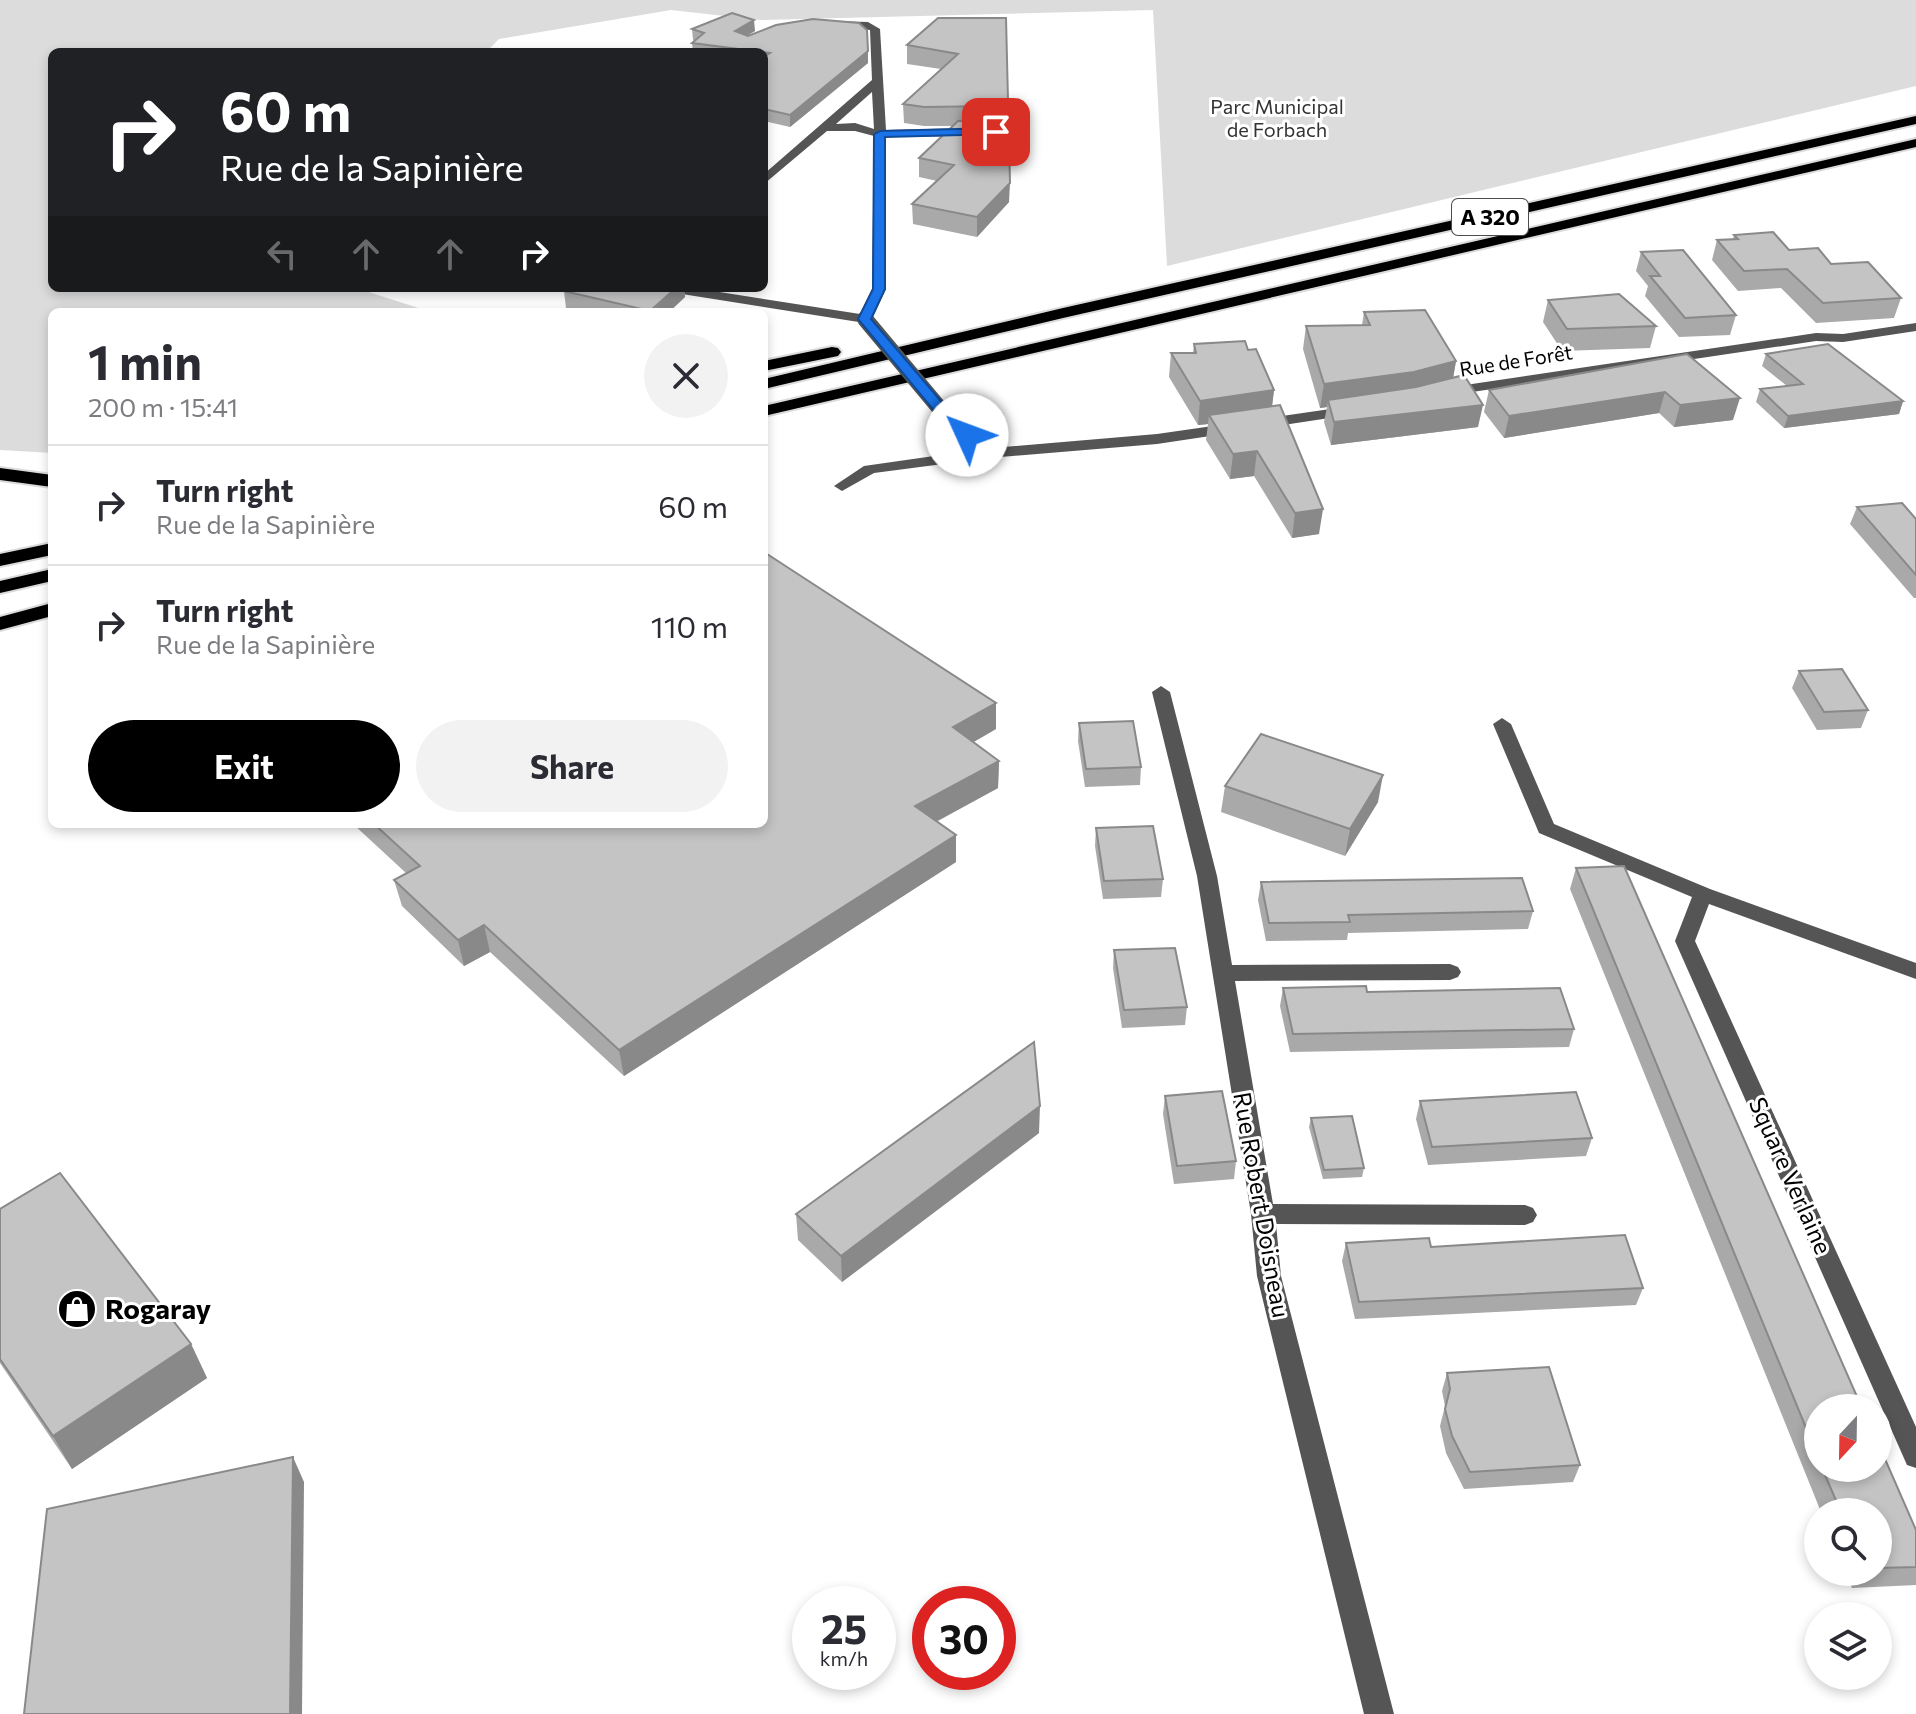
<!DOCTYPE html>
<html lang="en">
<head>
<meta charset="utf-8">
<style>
	body { margin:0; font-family:Commissioner,sans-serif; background:#f2f2f3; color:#2b2b33; height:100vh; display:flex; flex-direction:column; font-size:30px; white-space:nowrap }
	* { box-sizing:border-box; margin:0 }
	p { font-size:26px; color:#7c7c81 }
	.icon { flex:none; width:44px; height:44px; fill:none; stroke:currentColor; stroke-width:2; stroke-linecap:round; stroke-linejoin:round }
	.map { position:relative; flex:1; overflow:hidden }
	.drawer { position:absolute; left:48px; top:308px; width:720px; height:520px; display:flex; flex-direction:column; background:#fff; border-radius:12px; box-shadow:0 4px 12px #0003 }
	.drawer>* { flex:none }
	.guide { position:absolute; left:48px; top:48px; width:720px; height:244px; border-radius:12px; box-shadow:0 4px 12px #0003; background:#202124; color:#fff; overflow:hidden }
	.needle { width:52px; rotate:202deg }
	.controls { position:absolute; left:1804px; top:1394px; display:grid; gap:16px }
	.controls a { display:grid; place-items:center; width:88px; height:88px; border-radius:50%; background:#fff; box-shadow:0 4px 12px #0003; font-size:40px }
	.speed { position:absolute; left:792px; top:1586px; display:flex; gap:16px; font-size:40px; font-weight:700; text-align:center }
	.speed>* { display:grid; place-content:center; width:104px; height:104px; border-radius:50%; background:#fff; box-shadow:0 4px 12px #0003; line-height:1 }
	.speed small { font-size:20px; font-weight:400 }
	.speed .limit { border:12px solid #d22; background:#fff; color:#111 }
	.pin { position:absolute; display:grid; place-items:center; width:68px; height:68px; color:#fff; margin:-34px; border-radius:16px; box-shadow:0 4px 12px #0006 }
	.me { position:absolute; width:88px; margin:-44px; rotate:313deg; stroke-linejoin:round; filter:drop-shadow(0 0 6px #0008) }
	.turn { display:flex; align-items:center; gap:28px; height:168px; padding:0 40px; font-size:36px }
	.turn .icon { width:104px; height:104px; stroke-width:2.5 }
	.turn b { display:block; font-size:56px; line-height:68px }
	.lanes { display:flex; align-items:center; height:76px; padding:0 40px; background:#0003; justify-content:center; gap:40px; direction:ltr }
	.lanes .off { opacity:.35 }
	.round { display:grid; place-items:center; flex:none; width:84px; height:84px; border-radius:42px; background:#f2f2f3 }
	.summary { display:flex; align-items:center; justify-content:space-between; height:136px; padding:0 40px }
	h1 { font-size:48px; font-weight:700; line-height:60px }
	.cta { display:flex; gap:16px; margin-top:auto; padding:16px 40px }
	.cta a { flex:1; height:92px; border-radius:48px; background:#000; color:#fff; font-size:32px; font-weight:700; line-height:92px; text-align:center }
	.cta a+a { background:#f2f2f3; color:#2b2b33 }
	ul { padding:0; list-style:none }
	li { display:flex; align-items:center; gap:24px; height:120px; padding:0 40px; border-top:2px solid #e1e1e2 }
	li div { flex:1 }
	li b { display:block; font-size:30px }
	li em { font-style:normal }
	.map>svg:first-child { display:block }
	.green { fill:#dcdcdc }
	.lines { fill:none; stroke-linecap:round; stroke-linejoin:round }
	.highway-casing { stroke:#dbdbdb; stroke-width:4 }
	.minor { fill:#555; fill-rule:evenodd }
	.highway { fill:#000; fill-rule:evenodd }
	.minor-bridge { stroke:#555; stroke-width:16 }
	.wall { fill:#a9a9a9 }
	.shaded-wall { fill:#898989 }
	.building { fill:#c4c4c4; stroke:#898989; stroke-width:2 }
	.route { fill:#1a73e8; stroke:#114b97; stroke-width:2 }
	.labels { text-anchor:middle; stroke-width:6; stroke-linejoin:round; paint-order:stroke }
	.far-park-label { font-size:20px; fill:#333; stroke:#fff }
	.far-street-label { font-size:20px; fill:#000; stroke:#fff }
	.shield { fill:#fff; stroke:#4c4c4c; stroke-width:2 }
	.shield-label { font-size:22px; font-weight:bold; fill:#000 }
	.street-label { font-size:24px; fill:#000; stroke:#fff }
	.near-poi-label { font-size:28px; font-weight:bold; fill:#000; stroke:#fff; text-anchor:start }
</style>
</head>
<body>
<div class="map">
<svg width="1916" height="1714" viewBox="0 0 1916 1714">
	<rect width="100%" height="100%" fill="#fff"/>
	<path class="green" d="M 0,0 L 1916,0 L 1916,86 L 1167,266 L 1153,10 L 761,20 L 671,10 L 499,39 L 486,52 L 52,52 L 52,288 L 356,288 L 431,312 L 52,312 L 52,453 L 0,450 Z"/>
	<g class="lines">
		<defs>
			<g id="highway">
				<path d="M 1916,116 L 1916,124 L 1063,318 L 764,389 L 764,379 L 1063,308 Z"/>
				<path d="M 1916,139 L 1916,147 L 764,416 L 764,406 Z"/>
				<path d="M 832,347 L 838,348 L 841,352 L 838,356 L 764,371 L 764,361 Z"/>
				<path d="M 0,468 L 52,475 L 52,487 L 0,480 Z"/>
				<path d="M 52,543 L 52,555 L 0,566 L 0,554 Z"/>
				<path d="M 52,569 L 52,581 L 0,593 L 0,581 Z"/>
				<path d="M 52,603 L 52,616 L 0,630 L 0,617 Z"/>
			</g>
		</defs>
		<use href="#highway" class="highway-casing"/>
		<g class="minor">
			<path d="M 833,21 L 868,22 L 880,29 L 886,130 L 970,128 L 976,132 L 970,136 L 886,137 L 886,289 L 872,319 L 865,323 L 663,291 L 661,288 L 694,288 L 860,314 L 872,289 L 874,136 L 855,131 L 827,131 L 764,184 L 764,174 L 872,80 L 870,30 L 829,26 L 828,24 ZM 872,92 L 874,129 L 855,123 L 836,124 Z"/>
			<path d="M 1916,323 L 1916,331 L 1843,342 L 1816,341 L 1445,396 L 1438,392 L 1445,388 L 1816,333 L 1843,334 Z"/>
			<path d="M 1351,406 L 1359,411 L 1356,414 L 1157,444 L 989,458 L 874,473 L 842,491 L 834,486 L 864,466 L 976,450 L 941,419 L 938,416 L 946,411 L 993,448 L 1157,434 Z"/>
			<path d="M 1161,686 L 1170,692 L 1217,876 L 1232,965 L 1450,964 L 1458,967 L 1461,972 L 1458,977 L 1450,980 L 1235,981 L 1273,1204 L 1525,1205 L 1533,1208 L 1537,1215 L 1533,1222 L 1525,1225 L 1276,1224 L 1281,1276 L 1394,1714 L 1364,1714 L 1257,1276 L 1251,1214 L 1197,876 L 1152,692 Z"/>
			<path d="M 1502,718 L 1511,724 L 1554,824 L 1710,889 L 1916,963 L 1916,979 L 1709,904 L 1695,941 L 1916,1427 L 1916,1468 L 1907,1465 L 1675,941 L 1692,897 L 1539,833 L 1493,724 Z"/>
		</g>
		<use href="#highway" class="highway"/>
		<path class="minor-bridge" d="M 865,319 L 946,416"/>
	</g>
	<g class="wall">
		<path d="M 1006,18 L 1009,202 L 977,237 L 913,224 L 912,204 L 937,181 L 919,177 L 919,158 L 952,126 L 924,126 L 904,123 L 903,104 L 941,69 L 907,64 L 907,45 Z"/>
		<path d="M 692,29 L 755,31 L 746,36 L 868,63 L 790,127 L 764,121 L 764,52 L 693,52 L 692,43 L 694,41 L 693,40 Z"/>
		<path d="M 1734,235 L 1789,250 L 1831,264 L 1901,298 L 1894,318 L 1816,323 L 1781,288 L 1738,291 L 1712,260 L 1717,240 L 1733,239 Z"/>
		<path d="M 1641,252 L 1736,315 L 1730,335 L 1679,337 L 1645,296 L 1648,286 L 1636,271 Z"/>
		<path d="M 568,288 L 684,288 L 685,297 L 669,312 L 586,312 L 566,308 L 564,291 Z"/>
		<path d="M 1548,300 L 1656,326 L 1650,348 L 1562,351 L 1543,322 Z"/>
		<path d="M 1364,312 L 1456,361 L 1453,378 L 1478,427 L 1331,445 L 1324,422 L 1327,407 L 1320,408 L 1303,349 L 1306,326 L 1362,325 Z"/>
		<path d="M 1194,344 L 1248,350 L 1274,390 L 1272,406 L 1319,534 L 1292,538 L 1254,476 L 1230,479 L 1206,440 L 1208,424 L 1198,425 L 1169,377 L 1171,353 L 1193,353 Z"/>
		<path d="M 1687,354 L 1733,420 L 1674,427 L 1659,413 L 1504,438 L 1484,412 L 1489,390 Z"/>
		<path d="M 1766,354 L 1903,401 L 1899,414 L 1784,428 L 1756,402 L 1760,389 L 1787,386 L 1762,366 Z"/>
		<path d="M 1857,507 L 1916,519 L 1916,598 L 1914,598 L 1850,524 Z"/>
		<path d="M 1799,671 L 1868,710 L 1861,728 L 1817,730 L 1792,688 Z"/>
		<path d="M 1079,723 L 1141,767 L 1140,785 L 1085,787 L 1078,741 Z"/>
		<path d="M 996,729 L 973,742 L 999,761 L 998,788 L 936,822 L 956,835 L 956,862 L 624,1076 L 490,952 L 464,966 L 402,906 L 394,880 L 406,873 L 353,824 L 764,824 Z"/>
		<path d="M 1225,786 L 1378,802 L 1345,856 L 1221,812 Z"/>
		<path d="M 1096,828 L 1163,879 L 1161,897 L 1103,899 L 1095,846 Z"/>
		<path d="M 1576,868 L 1818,1408 L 1818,1468 L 1878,1468 L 1916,1530 L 1916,1585 L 1852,1588 L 1845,1572 L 1878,1572 L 1878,1512 L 1821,1512 L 1570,889 Z"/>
		<path d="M 1261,882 L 1533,911 L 1528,929 L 1348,933 L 1347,940 L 1266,941 L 1258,900 Z"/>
		<path d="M 1114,950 L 1187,1007 L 1185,1025 L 1122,1028 L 1113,968 Z"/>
		<path d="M 1283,988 L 1367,992 L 1574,1029 L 1569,1047 L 1290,1052 L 1280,1006 Z"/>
		<path d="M 1165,1096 L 1236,1161 L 1234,1179 L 1174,1184 L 1163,1114 Z"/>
		<path d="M 1420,1101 L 1592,1138 L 1586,1156 L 1428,1165 L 1416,1119 Z"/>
		<path d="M 1311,1118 L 1364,1168 L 1362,1177 L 1323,1179 L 1309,1127 Z"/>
		<path d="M 1039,1133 L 842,1282 L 798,1240 L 796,1214 Z"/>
		<path d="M 0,1209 L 191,1344 L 207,1378 L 72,1469 L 0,1363 Z"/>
		<path d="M 1346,1243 L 1431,1247 L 1643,1288 L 1636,1305 L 1355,1319 L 1342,1261 Z"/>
		<path d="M 1447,1373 L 1580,1465 L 1573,1482 L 1464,1489 L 1446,1453 L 1440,1426 L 1445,1406 L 1442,1391 Z"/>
	</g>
	<g class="shaded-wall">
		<path d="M 754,20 L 755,31 L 736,42 L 735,31 Z"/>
		<path d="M 868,51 L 868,63 L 790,127 L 790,115 Z"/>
		<path d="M 1010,183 L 1009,202 L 977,237 L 977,217 Z"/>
		<path d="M 676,288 L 684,288 L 685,297 L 669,312 L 651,312 Z"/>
		<path d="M 1456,361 L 1452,384 L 1328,400 L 1327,407 L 1320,408 L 1324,384 Z"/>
		<path d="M 1274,390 L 1271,415 L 1209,415 L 1208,424 L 1198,425 L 1200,401 Z"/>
		<path d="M 1665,392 L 1659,413 L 1504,438 L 1509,416 Z"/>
		<path d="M 1740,398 L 1733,420 L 1674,427 L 1680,405 Z"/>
		<path d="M 1903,401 L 1899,414 L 1784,428 L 1788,416 Z"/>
		<path d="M 1483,405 L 1478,427 L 1331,445 L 1334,422 Z"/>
		<path d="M 1257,451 L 1254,476 L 1230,479 L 1233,454 Z"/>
		<path d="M 1323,509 L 1319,534 L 1292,538 L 1295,513 Z"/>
		<path d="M 996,703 L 996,729 L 953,754 L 953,727 Z"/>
		<path d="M 999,761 L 998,788 L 915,833 L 915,806 Z"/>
		<path d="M 1383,775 L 1378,802 L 1345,856 L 1350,829 Z"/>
		<path d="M 956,835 L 956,862 L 624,1076 L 619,1050 Z"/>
		<path d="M 484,925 L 490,952 L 464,966 L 458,940 Z"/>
		<path d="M 1040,1106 L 1039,1133 L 842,1282 L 841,1256 Z"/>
		<path d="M 191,1344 L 207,1378 L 72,1469 L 53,1436 Z"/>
		<path d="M 293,1457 L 304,1482 L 302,1714 L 290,1714 Z"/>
	</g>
	<g class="building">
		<path d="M 732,13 L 754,20 L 735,31 L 748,36 L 776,25 L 813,19 L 859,23 L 867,30 L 868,51 L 790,115 L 764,109 L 764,57 L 770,53 L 692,43 L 704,33 L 692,29 Z"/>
		<path d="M 938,18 L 1006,18 L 1010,183 L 977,217 L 912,204 L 954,165 L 919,158 L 958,121 L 996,120 L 1005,112 L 996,106 L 924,107 L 903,104 L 958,54 L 907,45 Z"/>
		<path d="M 1773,232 L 1789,250 L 1818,248 L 1831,264 L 1868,262 L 1901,298 L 1823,303 L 1787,269 L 1744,271 L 1717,240 L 1738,239 L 1734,235 Z"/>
		<path d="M 1683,250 L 1736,315 L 1685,318 L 1650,276 L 1660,276 L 1641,252 Z"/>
		<path d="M 568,288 L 676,288 L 650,311 L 564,291 Z"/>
		<path d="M 1619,294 L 1656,326 L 1567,329 L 1548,300 Z"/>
		<path d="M 1425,310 L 1456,361 L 1414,372 L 1324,384 L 1306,326 L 1370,325 L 1364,312 Z"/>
		<path d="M 1245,341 L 1248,350 L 1256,349 L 1274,390 L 1200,401 L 1171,353 L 1196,353 L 1194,344 Z"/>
		<path d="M 1828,344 L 1903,401 L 1788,416 L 1760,389 L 1803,384 L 1766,354 Z"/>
		<path d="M 1687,354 L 1740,398 L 1680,405 L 1665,392 L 1509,416 L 1489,390 Z"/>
		<path d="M 1464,375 L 1483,405 L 1334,422 L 1328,400 L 1416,387 Z"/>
		<path d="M 1280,405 L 1323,509 L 1295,513 L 1257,451 L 1233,454 L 1209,415 Z"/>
		<path d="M 1902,503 L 1916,519 L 1916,575 L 1857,507 Z"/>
		<path d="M 764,552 L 996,703 L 953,727 L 999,761 L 915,806 L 956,835 L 619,1050 L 484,925 L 458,940 L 394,880 L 420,866 L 374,824 L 764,824 Z"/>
		<path d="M 1842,669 L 1868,710 L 1824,712 L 1799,671 Z"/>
		<path d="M 1133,721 L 1141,767 L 1086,769 L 1079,723 Z"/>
		<path d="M 1261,734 L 1383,775 L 1350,829 L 1225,786 Z"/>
		<path d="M 1153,826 L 1163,879 L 1104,881 L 1096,828 Z"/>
		<path d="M 1624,866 L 1862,1408 L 1818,1408 L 1818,1457 L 1576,868 Z"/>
		<path d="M 1522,878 L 1533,911 L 1348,915 L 1350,922 L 1269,923 L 1261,882 Z"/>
		<path d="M 1175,948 L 1187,1007 L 1124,1010 L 1114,950 Z"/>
		<path d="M 1366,986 L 1367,992 L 1560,988 L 1574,1029 L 1293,1034 L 1283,988 Z"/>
		<path d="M 1034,1042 L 1040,1106 L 841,1256 L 796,1214 Z"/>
		<path d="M 1222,1091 L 1236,1161 L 1177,1166 L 1165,1096 Z"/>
		<path d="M 1576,1092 L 1592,1138 L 1432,1147 L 1420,1101 Z"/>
		<path d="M 1352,1116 L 1364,1168 L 1324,1170 L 1311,1118 Z"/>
		<path d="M 60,1173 L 191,1344 L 53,1436 L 0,1359 L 0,1209 Z"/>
		<path d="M 1625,1235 L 1643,1288 L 1359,1302 L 1346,1243 L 1429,1238 L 1431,1247 Z"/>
		<path d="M 1549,1367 L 1580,1465 L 1470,1472 L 1452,1436 L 1445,1409 L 1450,1389 L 1447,1373 Z"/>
		<path d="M 1878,1443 L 1916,1530 L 1916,1567 L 1878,1568 L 1878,1512 L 1841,1512 L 1822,1468 L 1878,1468 Z"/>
		<path d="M 293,1457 L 290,1714 L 24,1714 L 47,1509 Z"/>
	</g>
	<path class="route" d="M 996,128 L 1002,132 L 1000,134 L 885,137 L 885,289 L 871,319 L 951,413 L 972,432 L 974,435 L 967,439 L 941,419 L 858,319 L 873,289 L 874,134 L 880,131 Z"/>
	<defs>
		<symbol id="shop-disc" viewBox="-11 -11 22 22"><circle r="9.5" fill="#000" stroke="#fff"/><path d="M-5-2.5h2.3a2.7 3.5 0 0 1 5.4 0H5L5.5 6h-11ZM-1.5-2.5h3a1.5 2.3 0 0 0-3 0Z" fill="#fff"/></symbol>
	</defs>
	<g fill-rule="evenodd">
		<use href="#shop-disc" x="55" y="1287" width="44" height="44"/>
	</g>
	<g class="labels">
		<g class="far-park-label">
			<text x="1277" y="114">Parc Municipal<tspan x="1277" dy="23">de Forbach</tspan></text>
		</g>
		<g class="far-street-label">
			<text transform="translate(1516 361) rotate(-9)" y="7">Rue de Forêt</text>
		</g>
		<rect class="shield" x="1452" y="199" width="76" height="36" rx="6"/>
		<g class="shield-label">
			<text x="1490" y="225">A 320</text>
		</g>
		<g class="street-label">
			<text transform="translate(1790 1176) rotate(66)" y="8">Square Verlaine</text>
			<text transform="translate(1261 1205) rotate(80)" y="8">Rue Robert Doisneau</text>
		</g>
		<g class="near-poi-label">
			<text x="105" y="1319">Rogaray</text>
		</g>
	</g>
</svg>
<div class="controls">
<a><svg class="needle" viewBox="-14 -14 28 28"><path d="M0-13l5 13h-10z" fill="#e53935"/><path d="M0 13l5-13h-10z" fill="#7c7c81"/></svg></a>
<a><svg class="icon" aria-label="search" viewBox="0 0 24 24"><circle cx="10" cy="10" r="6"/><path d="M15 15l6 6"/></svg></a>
<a><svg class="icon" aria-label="layers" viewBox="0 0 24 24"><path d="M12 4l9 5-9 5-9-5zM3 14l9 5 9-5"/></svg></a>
</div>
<div class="speed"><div>25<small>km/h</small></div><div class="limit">30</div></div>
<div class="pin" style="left:996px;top:132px;background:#d93025"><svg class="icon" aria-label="arrive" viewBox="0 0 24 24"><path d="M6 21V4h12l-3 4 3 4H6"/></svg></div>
<svg class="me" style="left:967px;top:435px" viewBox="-20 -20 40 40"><circle r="19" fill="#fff"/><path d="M0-13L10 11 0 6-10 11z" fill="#1a73e8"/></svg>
<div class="guide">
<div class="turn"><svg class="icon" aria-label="right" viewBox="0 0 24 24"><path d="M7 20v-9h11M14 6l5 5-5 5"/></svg><div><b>60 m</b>Rue de la Sapinière</div></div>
<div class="lanes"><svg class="icon off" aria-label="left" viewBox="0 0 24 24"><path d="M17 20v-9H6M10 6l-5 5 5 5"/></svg><svg class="icon off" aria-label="ahead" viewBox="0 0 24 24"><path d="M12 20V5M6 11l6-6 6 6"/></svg><svg class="icon off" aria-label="ahead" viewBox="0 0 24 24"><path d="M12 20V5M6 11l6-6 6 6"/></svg><svg class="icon" aria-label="right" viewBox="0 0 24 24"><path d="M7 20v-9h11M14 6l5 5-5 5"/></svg></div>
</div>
<section class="drawer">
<div class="summary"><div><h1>1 min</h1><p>200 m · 15:41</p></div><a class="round"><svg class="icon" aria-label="close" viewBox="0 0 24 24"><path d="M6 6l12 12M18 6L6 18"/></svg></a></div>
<ul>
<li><svg class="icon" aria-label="right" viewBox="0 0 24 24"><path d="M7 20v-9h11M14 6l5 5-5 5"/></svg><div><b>Turn right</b><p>Rue de la Sapinière</p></div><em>60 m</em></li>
<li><svg class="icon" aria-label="right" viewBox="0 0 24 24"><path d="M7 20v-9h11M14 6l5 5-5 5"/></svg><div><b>Turn right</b><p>Rue de la Sapinière</p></div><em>110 m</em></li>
</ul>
<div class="cta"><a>Exit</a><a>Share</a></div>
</section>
</div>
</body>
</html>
